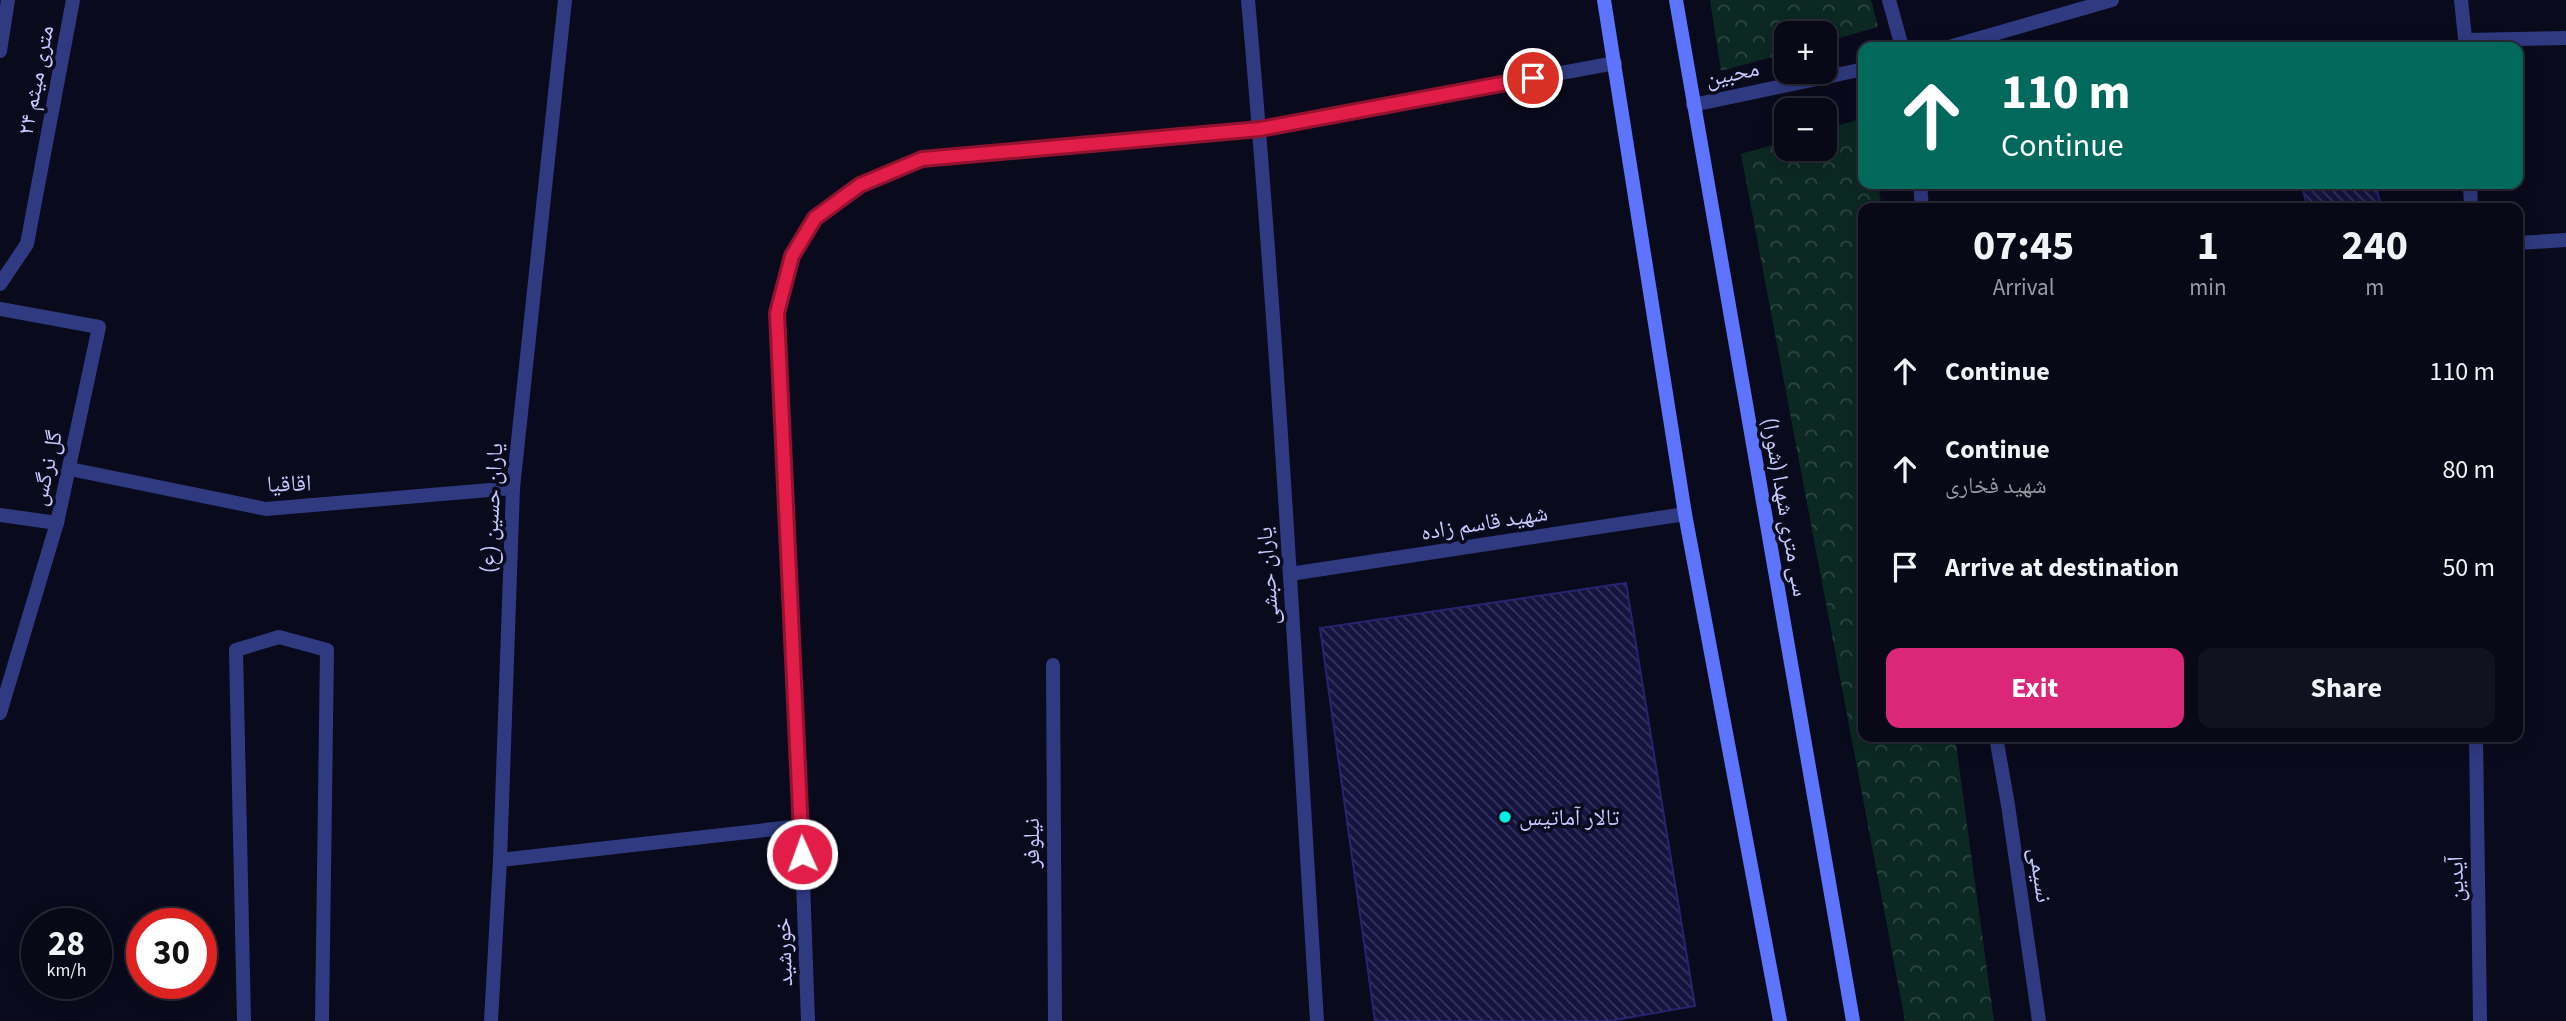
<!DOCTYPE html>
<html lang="en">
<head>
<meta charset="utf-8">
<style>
	body { margin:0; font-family:"Source Sans 3","Noto Naskh Arabic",sans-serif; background:#11111f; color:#f1f3f6; height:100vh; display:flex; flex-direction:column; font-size:26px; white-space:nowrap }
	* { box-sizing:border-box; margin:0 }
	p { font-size:23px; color:#989aa1 }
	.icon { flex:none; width:38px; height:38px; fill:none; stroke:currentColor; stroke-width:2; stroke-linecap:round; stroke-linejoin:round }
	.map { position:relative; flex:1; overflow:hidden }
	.details { position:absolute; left:1858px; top:203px; width:665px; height:539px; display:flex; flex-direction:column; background:#080816; border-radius:14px; box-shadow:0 4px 18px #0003,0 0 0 2px #292935 }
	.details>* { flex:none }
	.top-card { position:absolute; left:1858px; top:42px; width:665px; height:147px; border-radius:14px; box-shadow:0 4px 18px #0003,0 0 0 2px #292935; background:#00695c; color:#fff; overflow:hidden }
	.controls { position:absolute; left:1774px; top:21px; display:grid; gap:14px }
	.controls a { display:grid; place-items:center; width:63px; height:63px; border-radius:14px; background:#080816; box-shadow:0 4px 18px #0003,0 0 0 2px #292935; font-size:35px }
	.speed { position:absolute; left:21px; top:908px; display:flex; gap:14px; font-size:35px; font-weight:700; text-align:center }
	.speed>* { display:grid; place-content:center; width:91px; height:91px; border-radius:50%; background:#080816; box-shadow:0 4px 18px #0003,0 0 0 2px #292935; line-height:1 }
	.speed small { font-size:18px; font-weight:400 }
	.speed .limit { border:10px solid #d22; background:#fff; color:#111 }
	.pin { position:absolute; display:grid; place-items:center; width:60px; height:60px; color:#fff; margin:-30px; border:4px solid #fff; border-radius:50%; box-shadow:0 2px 7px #0007 }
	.me { position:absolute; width:77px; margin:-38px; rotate:358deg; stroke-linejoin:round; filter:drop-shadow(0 0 5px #0008) }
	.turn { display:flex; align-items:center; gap:24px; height:147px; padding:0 28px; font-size:32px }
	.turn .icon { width:91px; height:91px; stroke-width:2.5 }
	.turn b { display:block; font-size:49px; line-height:60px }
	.eta { display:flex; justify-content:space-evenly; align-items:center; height:119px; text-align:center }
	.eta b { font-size:42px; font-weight:700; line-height:49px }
	.action { display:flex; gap:14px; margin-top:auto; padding:14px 28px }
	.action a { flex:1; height:80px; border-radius:14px; background:#db2777; color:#fff; font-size:28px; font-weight:700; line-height:80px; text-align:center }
	.action a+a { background:#11111f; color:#f1f3f6 }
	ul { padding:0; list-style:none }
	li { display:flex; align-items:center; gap:21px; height:98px; padding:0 28px }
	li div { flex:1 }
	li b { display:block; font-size:26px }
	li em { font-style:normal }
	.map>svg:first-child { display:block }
	.park { fill:url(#park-crowns) }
	.building { fill:url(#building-back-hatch); stroke:#26246e; stroke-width:2 }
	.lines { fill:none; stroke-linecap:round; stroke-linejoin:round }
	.minor { stroke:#303a81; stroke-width:14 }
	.secondary { stroke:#5d74ff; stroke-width:14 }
	.route-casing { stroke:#92132f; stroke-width:18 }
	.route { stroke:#e11d48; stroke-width:12 }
	.poi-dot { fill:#00f1e1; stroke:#0a0a1d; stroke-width:2.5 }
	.labels { text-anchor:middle; stroke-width:7; stroke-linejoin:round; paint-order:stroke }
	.street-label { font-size:23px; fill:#c6c9ff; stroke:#0a0a1d }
	.poi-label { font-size:23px; fill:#c6c9ff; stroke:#0a0a1d; text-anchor:start }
</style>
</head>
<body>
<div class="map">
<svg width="2566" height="1021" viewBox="0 0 2566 1021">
	<defs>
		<pattern id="park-crowns" width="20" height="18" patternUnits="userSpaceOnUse" patternTransform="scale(1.75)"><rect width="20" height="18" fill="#0c2822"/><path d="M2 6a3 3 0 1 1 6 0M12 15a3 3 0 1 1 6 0" fill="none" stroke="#2e4643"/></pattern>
		<pattern id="building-back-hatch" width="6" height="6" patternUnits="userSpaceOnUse" patternTransform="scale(1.75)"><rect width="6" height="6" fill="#151440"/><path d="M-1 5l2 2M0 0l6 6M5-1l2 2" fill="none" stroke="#36355d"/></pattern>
	</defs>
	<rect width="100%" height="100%" fill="#0a0a1d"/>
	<g class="park">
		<path d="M 1710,0 L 1871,0 L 1878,27 L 1825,42 L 1825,33 L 1787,33 L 1787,53 L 1721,71 Z"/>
		<path d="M 1864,118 L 1864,184 L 1878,184 L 1882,208 L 1864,208 L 1864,737 L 1955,737 L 1994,1021 L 1905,1021 L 1741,154 L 1787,141 L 1787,149 L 1825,149 L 1825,129 Z"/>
	</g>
	<g class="building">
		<path d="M 2301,184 L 2375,184 L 2382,208 L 2308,208 Z"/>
		<path d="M 1626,583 L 1695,1006 L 1609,1021 L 1375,1021 L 1320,628 Z"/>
	</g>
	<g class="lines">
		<g class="minor">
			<path d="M 1248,0 C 1278,340 1296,681 1317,1021"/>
			<path d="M 1889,0 L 1902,47"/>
			<path d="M 2461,0 L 2466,47"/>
			<path d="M 2466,40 L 2566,38"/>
			<path d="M 1949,47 L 2112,0"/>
			<path d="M 0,51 L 8,0"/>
			<path d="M 1693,105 L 1864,69"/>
			<path d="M 1920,184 L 1922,208"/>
			<path d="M 2470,184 L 2471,208"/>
			<path d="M 2518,243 L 2566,240"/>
			<path d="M 0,284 L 27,244 L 73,0"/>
			<path d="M 0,309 L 99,327 L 57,523 L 0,713"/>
			<path d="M 70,469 L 266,509 L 513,488"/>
			<path d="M 0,515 L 57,523"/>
			<path d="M 1290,574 L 1685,514"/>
			<path d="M 1053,665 L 1055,1021"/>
			<path d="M 1996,737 L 2008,805 L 2039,1021"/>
			<path d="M 2476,737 L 2480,1021"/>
			<path d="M 500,860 L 801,826"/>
			<path d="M 244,1021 L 236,650 L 279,637 L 327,650 L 322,1021"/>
			<path d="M 491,1021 L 500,860 L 513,488 L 565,0"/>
			<path d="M 808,1021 L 801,826 L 777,313 L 792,256 L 815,218 L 860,185 L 922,160 L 1260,129 L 1615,63"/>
		</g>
		<g class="secondary">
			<path d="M 1604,0 L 1685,514 L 1780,1021"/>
			<path d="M 1676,0 L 1853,1021"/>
		</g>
	</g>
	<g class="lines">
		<defs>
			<path id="route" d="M 802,854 L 777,313 L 792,256 L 815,218 L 860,185 L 922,159 L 1260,129 L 1533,78"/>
		</defs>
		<use href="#route" class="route-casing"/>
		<use href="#route" class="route"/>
	</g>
	<circle class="poi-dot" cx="1505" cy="817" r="7"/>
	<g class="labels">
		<g class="street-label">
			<text transform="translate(1732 73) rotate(-12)" y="8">محبین</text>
			<text transform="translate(35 80) rotate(-79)" y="8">۲۴ متری میثم</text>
			<text transform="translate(46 468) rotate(-77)" y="8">گل نرگس</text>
			<text transform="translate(289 483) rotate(-2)" y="8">اقاقیا</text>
			<text transform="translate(1786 507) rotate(80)" y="8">سی متری شهدا (شورا)</text>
			<text transform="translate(491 508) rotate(-87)" y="8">یاران حسین (ع)</text>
			<text transform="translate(1484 522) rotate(-9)" y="8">شهید قاسم زاده</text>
			<text transform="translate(1267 576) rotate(-94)" y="8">یاران حبشی</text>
			<text transform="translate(1031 843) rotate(-90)" y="8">نیلوفر</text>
			<text transform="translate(2041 875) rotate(82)" y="8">نسیمی</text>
			<text transform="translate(2455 879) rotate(-91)" y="8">آیدین</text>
			<text transform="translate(783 952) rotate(-92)" y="8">خورشید</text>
		</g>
		<g class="poi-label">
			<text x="1519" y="825">تالار آماتیس</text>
		</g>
	</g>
</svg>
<div class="controls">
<a>+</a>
<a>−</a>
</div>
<div class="speed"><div>28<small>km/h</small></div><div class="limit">30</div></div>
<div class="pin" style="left:1533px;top:78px;background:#d93025"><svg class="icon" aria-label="arrive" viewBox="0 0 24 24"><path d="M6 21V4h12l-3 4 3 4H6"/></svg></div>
<svg class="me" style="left:802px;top:854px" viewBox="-20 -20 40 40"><circle r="17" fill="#e11d48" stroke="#fff" stroke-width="3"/><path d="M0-11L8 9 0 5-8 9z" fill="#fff"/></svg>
<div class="top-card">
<div class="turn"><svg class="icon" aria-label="ahead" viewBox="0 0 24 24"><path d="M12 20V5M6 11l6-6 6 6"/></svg><div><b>110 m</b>Continue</div></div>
</div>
<section class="details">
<div class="eta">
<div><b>07:45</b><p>Arrival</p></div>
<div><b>1</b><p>min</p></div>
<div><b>240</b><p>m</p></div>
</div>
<ul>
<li><svg class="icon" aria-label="ahead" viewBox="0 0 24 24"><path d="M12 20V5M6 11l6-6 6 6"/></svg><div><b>Continue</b></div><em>110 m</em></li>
<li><svg class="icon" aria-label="ahead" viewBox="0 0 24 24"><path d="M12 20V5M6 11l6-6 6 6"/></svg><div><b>Continue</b><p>شهید فخاری</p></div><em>80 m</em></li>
<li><svg class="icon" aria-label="arrive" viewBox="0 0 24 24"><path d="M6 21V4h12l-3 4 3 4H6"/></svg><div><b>Arrive at destination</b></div><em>50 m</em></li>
</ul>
<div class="action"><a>Exit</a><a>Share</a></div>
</section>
</div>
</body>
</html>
